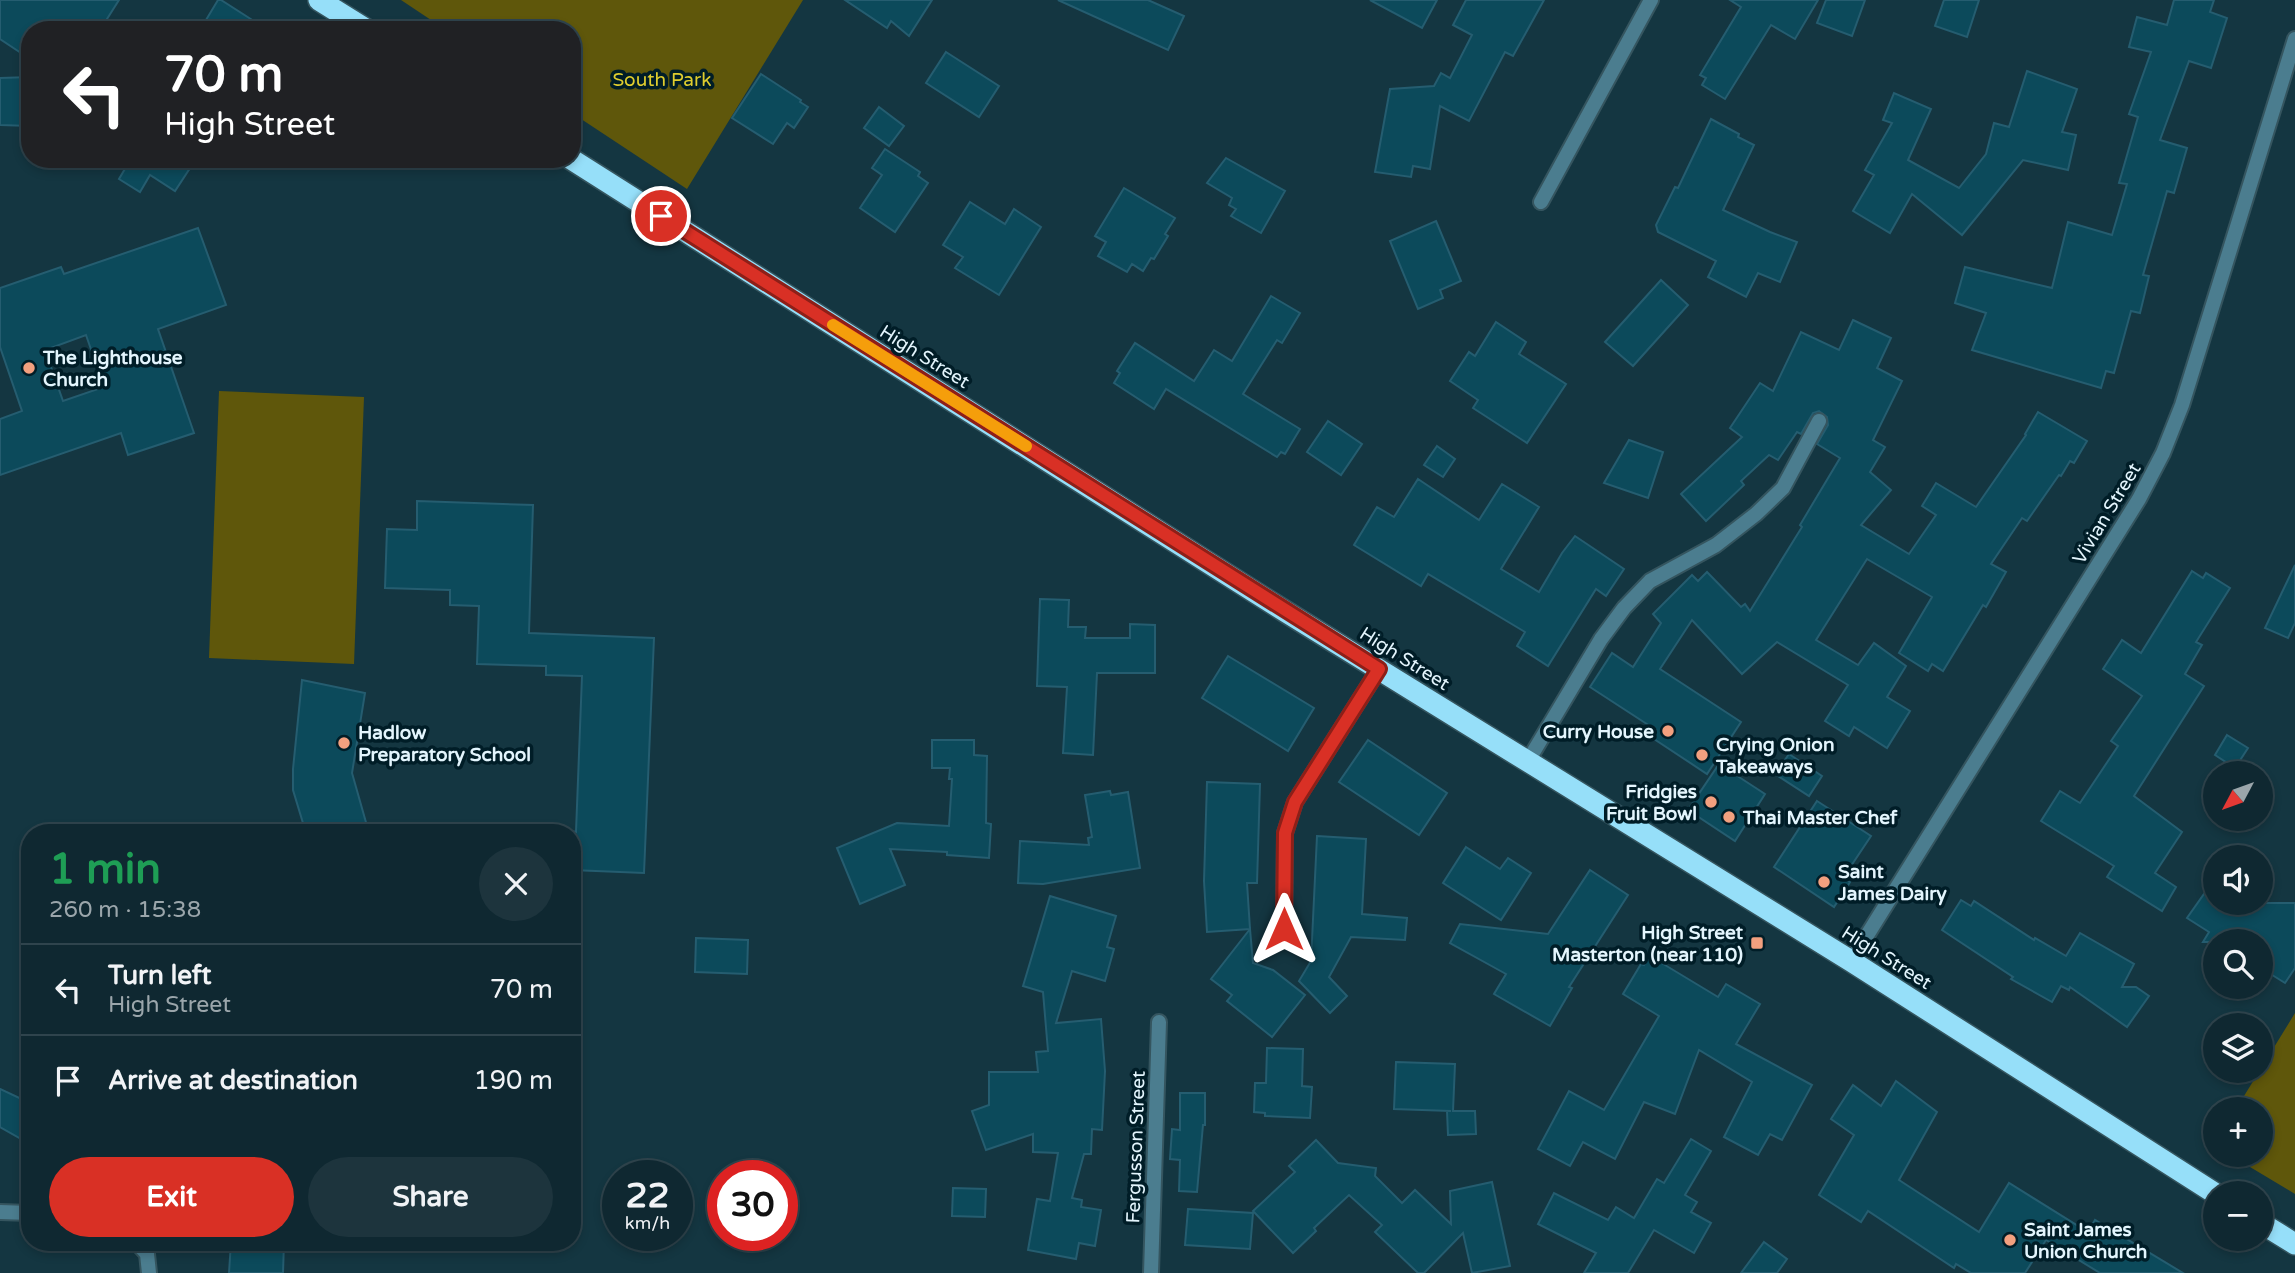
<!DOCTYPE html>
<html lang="en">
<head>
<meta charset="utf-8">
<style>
	body { margin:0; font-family:"Varela Round",sans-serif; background:#1d343d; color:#f1f3f6; height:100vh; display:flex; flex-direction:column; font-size:26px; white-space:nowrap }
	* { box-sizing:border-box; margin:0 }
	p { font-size:23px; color:#9ba6ab }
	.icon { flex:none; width:38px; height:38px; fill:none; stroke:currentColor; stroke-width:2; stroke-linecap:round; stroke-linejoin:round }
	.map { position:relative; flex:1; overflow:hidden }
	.drawer { position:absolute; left:21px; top:824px; width:560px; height:427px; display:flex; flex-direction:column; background:#0f2831; border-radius:28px; box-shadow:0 4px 10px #0003,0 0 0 2px #2f444d }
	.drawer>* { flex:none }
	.guide { position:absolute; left:21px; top:21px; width:560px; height:147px; border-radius:28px; box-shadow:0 4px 10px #0003,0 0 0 2px #2f444d; background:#202124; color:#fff; overflow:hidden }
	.needle { width:46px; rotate:229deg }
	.fabs { position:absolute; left:2203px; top:761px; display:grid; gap:14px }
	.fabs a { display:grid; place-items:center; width:70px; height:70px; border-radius:50%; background:#0f2831; box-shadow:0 4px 10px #0003,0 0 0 2px #2f444d; font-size:35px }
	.speed { position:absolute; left:602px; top:1160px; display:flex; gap:14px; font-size:35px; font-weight:700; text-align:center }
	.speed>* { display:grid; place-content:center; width:91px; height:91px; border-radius:50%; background:#0f2831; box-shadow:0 4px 10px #0003,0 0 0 2px #2f444d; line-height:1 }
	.speed small { font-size:18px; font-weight:400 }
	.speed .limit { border:10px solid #d22; background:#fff; color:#111 }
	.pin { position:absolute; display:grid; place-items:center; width:60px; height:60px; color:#fff; margin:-30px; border:4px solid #fff; border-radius:50%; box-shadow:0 2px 7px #0007 }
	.me { position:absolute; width:77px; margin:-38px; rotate:0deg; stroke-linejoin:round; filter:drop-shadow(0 0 5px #0008) }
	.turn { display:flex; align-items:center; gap:24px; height:147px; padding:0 28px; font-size:32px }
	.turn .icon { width:91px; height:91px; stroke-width:2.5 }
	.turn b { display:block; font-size:49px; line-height:60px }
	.round { display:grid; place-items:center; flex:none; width:74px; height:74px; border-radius:37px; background:#1d343d }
	.headline { display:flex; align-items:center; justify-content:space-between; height:119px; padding:0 28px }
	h1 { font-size:42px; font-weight:800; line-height:52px; color:#1e9e55 }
	.cta { display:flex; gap:14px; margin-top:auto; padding:14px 28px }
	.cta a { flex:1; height:80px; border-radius:42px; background:#d93025; color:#fff; font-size:28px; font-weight:800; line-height:80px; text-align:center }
	.cta a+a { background:#1d343d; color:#f1f3f6 }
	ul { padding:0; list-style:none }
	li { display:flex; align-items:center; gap:21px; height:91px; padding:0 28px; border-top:2px solid #2f444d }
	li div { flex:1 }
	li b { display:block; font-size:26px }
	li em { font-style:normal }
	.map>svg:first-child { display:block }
	.green { fill:#5f570b }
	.building { fill:#0c4a5b; stroke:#255d70; stroke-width:2; fill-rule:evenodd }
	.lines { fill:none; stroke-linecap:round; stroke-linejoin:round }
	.street-casing { stroke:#35555f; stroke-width:18 }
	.highway-casing { stroke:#35555f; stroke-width:24 }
	.street { stroke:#4b7d8f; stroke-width:14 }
	.highway { stroke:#96dff9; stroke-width:21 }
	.route-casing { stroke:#8d1f18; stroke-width:18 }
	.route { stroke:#d93025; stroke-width:12 }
	.slow { stroke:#f59e0b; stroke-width:12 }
	.poi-dot { fill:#f2a07f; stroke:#001d27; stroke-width:2.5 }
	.labels { text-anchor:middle; stroke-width:7; stroke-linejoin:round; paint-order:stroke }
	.park-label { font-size:19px; fill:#dfcd2e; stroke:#001d27 }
	.street-label { font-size:19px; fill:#e3f5fd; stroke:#001d27 }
	.poi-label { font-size:19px; font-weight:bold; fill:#e3f5fd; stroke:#001d27; text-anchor:start }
</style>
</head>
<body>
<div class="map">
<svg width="2295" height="1273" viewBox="0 0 2295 1273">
	<rect width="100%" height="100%" fill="#143641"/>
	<g class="green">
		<path d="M 401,0 L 803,0 L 687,189 L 572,113 L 572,30 L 446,30 Z"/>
		<path d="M 219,391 L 364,397 L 354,664 L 209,658 Z"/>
		<path d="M 2295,1013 L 2295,1194 L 2230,1155 L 2261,1155 L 2261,1110 L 2236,1109 Z"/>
	</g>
	<g class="building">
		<path d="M 0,0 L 119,0 L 100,30 L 30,30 L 30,59 L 0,39 Z"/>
		<path d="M 218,0 L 221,0 L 268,30 L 200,30 Z"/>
		<path d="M 845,0 L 932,0 L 909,36 L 891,21 L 887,28 Z"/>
		<path d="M 1058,0 L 1148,0 L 1184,16 L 1168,50 Z"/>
		<path d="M 1370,0 L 1437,0 L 1422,28 Z"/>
		<path d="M 1466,0 L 1544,0 L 1513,56 L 1505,52 L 1469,121 L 1440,106 L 1430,169 L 1413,166 L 1411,177 L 1375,172 L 1390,89 L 1434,86 L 1441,73 L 1450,78 L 1472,35 L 1453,25 Z"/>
		<path d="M 1730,0 L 1818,0 L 1795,39 L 1771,25 L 1725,99 L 1702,85 L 1706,78 L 1700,75 L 1741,7 Z"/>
		<path d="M 1826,0 L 1865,0 L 1852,36 L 1817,23 Z"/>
		<path d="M 1944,0 L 1979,0 L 1967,37 L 1935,26 Z"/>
		<path d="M 2174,0 L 2214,0 L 2210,12 L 2227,18 L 2211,68 L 2189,61 L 2160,140 L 2187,148 L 2174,193 L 2167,191 L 2143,275 L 2149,276 L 2140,313 L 2131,311 L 2114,373 L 2106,371 L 2101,388 L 1972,350 L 1986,313 L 1955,303 L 1965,267 L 2052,288 L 2068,222 L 2112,235 L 2127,184 L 2119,183 L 2138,117 L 2129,114 L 2151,52 L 2129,47 L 2137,17 L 2167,25 Z"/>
		<path d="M 946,52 L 999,86 L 979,117 L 926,83 Z"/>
		<path d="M 2027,71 L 2077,89 L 2062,132 L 2076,135 L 2068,170 L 2023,160 L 1962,235 L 1912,194 L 1890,233 L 1853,211 L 1874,175 L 1865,170 L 1892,123 L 1883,120 L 1894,93 L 1931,109 L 1908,160 L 1959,188 L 1986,154 L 1994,123 L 2009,127 Z"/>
		<path d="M 761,74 L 801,100 L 800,102 L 808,107 L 794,128 L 787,123 L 773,144 L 732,118 Z"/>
		<path d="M 30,77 L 30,126 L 0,125 L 0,78 Z"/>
		<path d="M 879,107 L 904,126 L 889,146 L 864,128 Z"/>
		<path d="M 1711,119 L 1739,134 L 1738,137 L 1754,145 L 1723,210 L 1770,232 L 1797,242 L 1780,282 L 1758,273 L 1746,297 L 1708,277 L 1716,261 L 1658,232 L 1656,225 L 1675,187 L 1678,188 Z"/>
		<path d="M 885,149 L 920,172 L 918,176 L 928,183 L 895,232 L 860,208 L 882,175 L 872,168 Z"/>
		<path d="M 1226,158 L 1285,191 L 1261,233 L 1231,216 L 1236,209 L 1229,205 L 1232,198 L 1207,183 Z"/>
		<path d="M 124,159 L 196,159 L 175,191 L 150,175 L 140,192 L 119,179 L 129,162 Z"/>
		<path d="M 1124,188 L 1175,218 L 1165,234 L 1168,236 L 1154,259 L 1151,258 L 1143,271 L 1132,264 L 1127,272 L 1098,256 L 1106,242 L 1095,236 Z"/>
		<path d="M 970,202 L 1005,224 L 1014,209 L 1041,227 L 999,295 L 955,268 L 963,257 L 943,245 Z"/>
		<path d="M 1436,221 L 1461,281 L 1440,290 L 1443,298 L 1418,309 L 1390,241 Z"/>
		<path d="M 198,228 L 226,305 L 158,329 L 194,433 L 128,455 L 121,433 L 0,475 L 0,419 L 22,411 L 0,347 L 0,288 L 61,267 L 64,274 ZM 86,335 L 104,387 L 63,401 L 45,350 Z"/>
		<path d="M 1661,280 L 1688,305 L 1633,366 L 1605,342 Z"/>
		<path d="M 1271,296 L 1300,313 L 1282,343 L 1277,340 L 1243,394 L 1300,429 L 1285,454 L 1281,452 L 1277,457 L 1166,389 L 1154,409 L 1114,383 L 1120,373 L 1117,371 L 1135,343 L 1194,381 L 1214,350 L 1232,361 Z"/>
		<path d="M 1853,320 L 1891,338 L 1877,368 L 1902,381 L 1873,440 L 1885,447 L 1870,472 L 1891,490 L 1861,525 L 1909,554 L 1936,515 L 1922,506 L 1936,483 L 1976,507 L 2026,435 L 2025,434 L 2038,412 L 2087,441 L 2074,463 L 2070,461 L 2061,476 L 2059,475 L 2027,521 L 2022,518 L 1991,564 L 2006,572 L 1986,607 L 1983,605 L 1943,671 L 1932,664 L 1928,671 L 1899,653 L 1932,597 L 1867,559 L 1816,640 L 1858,665 L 1874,643 L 1906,666 L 1887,697 L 1910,711 L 1887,748 L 1854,727 L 1849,736 L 1825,721 L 1848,685 L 1777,642 L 1742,674 L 1692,620 L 1660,669 L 1741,722 L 1707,774 L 1651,737 L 1656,730 L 1590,687 L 1612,653 L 1633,667 L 1661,623 L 1653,614 L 1692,575 L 1698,581 L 1707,572 L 1741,607 L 1745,604 L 1750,611 L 1802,527 L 1800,525 L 1840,458 L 1817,444 L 1828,425 L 1827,417 L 1819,411 L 1813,413 L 1801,434 L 1797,432 L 1778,460 L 1769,455 L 1741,481 L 1744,485 L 1706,521 L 1681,494 L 1742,437 L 1730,428 L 1760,383 L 1773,391 L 1801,332 L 1839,350 Z"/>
		<path d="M 1496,322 L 1526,342 L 1519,354 L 1566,384 L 1527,443 L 1473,408 L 1478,400 L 1450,381 L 1469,352 L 1475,356 Z"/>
		<path d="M 1328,421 L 1362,444 L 1341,475 L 1307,452 Z"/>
		<path d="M 1629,440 L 1663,452 L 1648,498 L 1604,483 Z"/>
		<path d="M 1437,446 L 1455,459 L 1443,477 L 1424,465 Z"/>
		<path d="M 1418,479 L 1479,520 L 1502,484 L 1539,507 L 1501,569 L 1539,592 L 1562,553 L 1575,536 L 1624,569 L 1606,596 L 1596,589 L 1548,666 L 1517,646 L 1525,632 L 1428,574 L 1421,586 L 1354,545 L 1377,507 L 1394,517 Z"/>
		<path d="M 417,501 L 533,505 L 529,633 L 654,638 L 644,873 L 572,870 L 572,831 L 576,832 L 582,676 L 546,675 L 546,666 L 477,664 L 479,606 L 450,605 L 450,590 L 385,588 L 387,529 L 417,530 Z"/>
		<path d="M 2295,565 L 2295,623 L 2288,638 L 2265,628 Z"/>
		<path d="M 2192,571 L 2203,578 L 2206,573 L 2230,588 L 2196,642 L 2202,645 L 2185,674 L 2204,686 L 2134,796 L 2182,832 L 2155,873 L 2176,887 L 2162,911 L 2107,877 L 2114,866 L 2041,821 L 2060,791 L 2080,803 L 2118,746 L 2111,741 L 2142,696 L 2103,669 L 2122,640 L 2141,653 Z"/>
		<path d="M 1040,599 L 1069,600 L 1068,627 L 1086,627 L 1085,638 L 1130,638 L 1130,624 L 1155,625 L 1155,673 L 1097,673 L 1093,755 L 1063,753 L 1067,687 L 1037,686 Z"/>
		<path d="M 1228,656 L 1314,708 L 1288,751 L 1202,698 Z"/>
		<path d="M 302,680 L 365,693 L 352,773 L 369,833 L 306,833 L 293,790 L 293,769 Z"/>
		<path d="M 2227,735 L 2248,748 L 2235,768 L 2215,755 Z"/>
		<path d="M 932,740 L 974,740 L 974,755 L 987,756 L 986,823 L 991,824 L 989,858 L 947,855 L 947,852 L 890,849 L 905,885 L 860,904 L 837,848 L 897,823 L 949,826 L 952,779 L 949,779 L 950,768 L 932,768 Z"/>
		<path d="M 1368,740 L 1447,793 L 1419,835 L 1339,782 Z"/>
		<path d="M 1789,754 L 1822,776 L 1809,796 L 1775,774 Z"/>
		<path d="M 1719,764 L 1765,794 L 1735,841 L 1688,810 Z"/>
		<path d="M 1207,782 L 1260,784 L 1257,883 L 1247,883 L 1250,929 L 1207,932 L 1204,881 Z"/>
		<path d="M 1110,791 L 1111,795 L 1128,792 L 1140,868 L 1043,884 L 1018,883 L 1020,841 L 1089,845 L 1088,838 L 1092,837 L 1085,795 Z"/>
		<path d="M 1817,801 L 1871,836 L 1843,878 L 1850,882 L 1834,907 L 1774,867 Z"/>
		<path d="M 1317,836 L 1366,839 L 1362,914 L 1407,918 L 1405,940 L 1351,937 L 1329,977 L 1347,996 L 1330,1013 L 1299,981 L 1311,961 Z"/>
		<path d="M 1466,847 L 1500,869 L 1508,858 L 1531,873 L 1501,920 L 1443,883 Z"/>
		<path d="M 1590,870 L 1628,895 L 1569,987 L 1572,988 L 1550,1026 L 1494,994 L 1506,974 L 1450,943 L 1460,924 L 1548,934 Z"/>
		<path d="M 2216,877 L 2216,903 L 2295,903 L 2295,968 L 2285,983 L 2261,968 L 2261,942 L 2203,942 L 2209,932 L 2187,918 Z"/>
		<path d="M 1050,896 L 1116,916 L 1107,947 L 1114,949 L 1105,981 L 1072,971 L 1056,1023 L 1101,1019 L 1105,1071 L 1102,1130 L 1092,1129 L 1091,1154 L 1084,1154 L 1072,1198 L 1082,1200 L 1081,1207 L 1101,1210 L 1095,1246 L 1079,1243 L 1076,1259 L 1028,1250 L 1037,1199 L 1050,1201 L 1058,1153 L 1033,1152 L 1033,1134 L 986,1150 L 972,1111 L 989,1105 L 989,1072 L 1038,1072 L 1036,1052 L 1048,1051 L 1043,992 L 1023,986 Z"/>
		<path d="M 1961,900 L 1971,906 L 1974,901 L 2034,940 L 2035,938 L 2066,956 L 2080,933 L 2134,964 L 2122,987 L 2136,987 L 2149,996 L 2127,1027 L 2070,987 L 2069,990 L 2061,986 L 2052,1002 L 2011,979 L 2013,977 L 1942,930 Z"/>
		<path d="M 1250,929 L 1253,963 L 1273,970 L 1305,995 L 1272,1037 L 1227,1001 L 1232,995 L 1211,979 Z"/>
		<path d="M 696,938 L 748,940 L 747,974 L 695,972 Z"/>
		<path d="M 1650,956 L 1718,997 L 1726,984 L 1760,1004 L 1736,1044 L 1812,1085 L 1782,1140 L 1770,1134 L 1758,1155 L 1724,1137 L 1752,1082 L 1699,1050 L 1675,1114 L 1644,1102 L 1615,1159 L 1583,1142 L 1570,1166 L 1538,1149 L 1569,1091 L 1604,1110 L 1659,1016 L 1623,994 L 1641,964 L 1644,965 Z"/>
		<path d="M 1267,1048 L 1303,1049 L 1302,1086 L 1312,1087 L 1310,1118 L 1265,1116 L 1265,1113 L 1254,1112 L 1255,1083 L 1266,1083 Z"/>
		<path d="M 1396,1062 L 1455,1064 L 1453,1111 L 1475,1111 L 1476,1134 L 1448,1135 L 1447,1111 L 1451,1111 L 1394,1109 Z"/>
		<path d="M 1896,1081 L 1937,1112 L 1899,1180 L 1979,1232 L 2009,1183 L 2088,1232 L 2095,1220 L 2183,1273 L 2100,1273 L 2046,1240 L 2025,1273 L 1971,1273 L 1956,1264 L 1954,1268 L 1868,1211 L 1861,1222 L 1819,1195 L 1854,1135 L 1831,1119 L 1853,1085 L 1881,1106 Z"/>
		<path d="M 0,1089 L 30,1103 L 30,1144 L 0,1127 Z"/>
		<path d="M 1180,1093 L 1205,1093 L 1205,1125 L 1203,1125 L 1197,1192 L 1179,1191 L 1180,1160 L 1170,1159 L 1172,1129 L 1180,1130 Z"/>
		<path d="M 1691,1139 L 1711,1151 L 1685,1195 L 1697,1202 L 1691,1212 L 1711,1223 L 1694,1253 L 1654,1230 L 1628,1273 L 1584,1273 L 1596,1253 L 1538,1224 L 1554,1193 L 1608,1220 L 1616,1207 L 1634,1218 L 1657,1179 L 1664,1183 Z"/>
		<path d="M 1316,1140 L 1338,1163 L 1376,1168 L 1375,1176 L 1402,1203 L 1415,1190 L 1451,1224 L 1450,1191 L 1492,1182 L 1510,1266 L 1472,1273 L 1463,1233 L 1424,1273 L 1418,1273 L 1375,1232 L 1382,1225 L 1349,1195 L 1314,1228 L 1316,1231 L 1293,1253 L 1253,1211 L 1295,1172 L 1289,1166 Z"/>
		<path d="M 953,1188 L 986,1189 L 985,1217 L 952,1216 Z"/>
		<path d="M 1188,1209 L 1253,1213 L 1250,1249 L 1185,1245 Z"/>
		<path d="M 231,1242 L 284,1242 L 283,1273 L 229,1273 Z"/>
		<path d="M 1764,1242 L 1787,1259 L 1777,1273 L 1741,1273 Z"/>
	</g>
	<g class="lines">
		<defs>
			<g id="street">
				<path d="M 1541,202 L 1651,0"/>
				<path d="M 1528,761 L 1601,639 L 1624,608 L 1650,581 L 1716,545 L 1756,514 L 1783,488 L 1819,421"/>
				<path d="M 1284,929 L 1285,833 L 1295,802 L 1379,669"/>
				<path d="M 1851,961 L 2139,499 L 2163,453 L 2182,405 L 2295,39"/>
				<path d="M 0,1212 L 30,1213"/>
				<path d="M 136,1242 L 147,1254 L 149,1273"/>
				<path d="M 1151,1273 L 1159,1022"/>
			</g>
			<g id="highway">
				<path d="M 319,0 L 367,30"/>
				<path d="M 571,159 L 1286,612 L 1851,961 L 2216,1194"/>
				<path d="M 2261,1223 L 2295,1244"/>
			</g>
		</defs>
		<use href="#street" class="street-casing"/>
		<use href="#highway" class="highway-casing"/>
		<use href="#street" class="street"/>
		<use href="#highway" class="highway"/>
	</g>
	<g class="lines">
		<defs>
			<path id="route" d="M 661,216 L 1379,669 L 1295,802 L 1285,833 L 1284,929"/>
		</defs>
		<use href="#route" class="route-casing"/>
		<use href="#route" class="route"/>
		<path class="slow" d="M 833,325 L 1026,446"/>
	</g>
	<g class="poi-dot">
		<circle cx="29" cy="368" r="7"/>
		<circle cx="1668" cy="731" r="7"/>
		<circle cx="344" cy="743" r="7"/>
		<circle cx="1702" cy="755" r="7"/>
		<circle cx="1711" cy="802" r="7"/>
		<circle cx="1729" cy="817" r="7"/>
		<circle cx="1824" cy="882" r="7"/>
		<rect x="1750" y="936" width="14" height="14" rx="3.5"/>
		<circle cx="2010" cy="1240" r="7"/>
	</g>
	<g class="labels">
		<g class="park-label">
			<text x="662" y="86">South Park</text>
		</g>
		<g class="street-label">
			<text transform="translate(925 356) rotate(32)" y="7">High Street</text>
			<text transform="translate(2106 513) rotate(-59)" y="7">Vivian Street</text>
			<text transform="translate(1405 658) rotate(32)" y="7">High Street</text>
			<text transform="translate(1887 957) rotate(32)" y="7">High Street</text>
			<text transform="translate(1135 1147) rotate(-88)" y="7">Fergusson Street</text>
		</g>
		<g class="poi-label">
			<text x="43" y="364">The Lighthouse<tspan x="43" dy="22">Church</tspan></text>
			<text x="1654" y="738" text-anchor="end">Curry House</text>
			<text x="358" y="739">Hadlow<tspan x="358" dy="22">Preparatory School</tspan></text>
			<text x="1716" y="751">Crying Onion<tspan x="1716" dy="22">Takeaways</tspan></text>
			<text x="1697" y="798" text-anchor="end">Fridgies<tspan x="1697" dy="22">Fruit Bowl</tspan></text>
			<text x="1743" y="824">Thai Master Chef</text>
			<text x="1838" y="878">Saint<tspan x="1838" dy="22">James Dairy</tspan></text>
			<text x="1743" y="939" text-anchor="end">High Street<tspan x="1743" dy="22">Masterton (near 110)</tspan></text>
			<text x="2024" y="1236">Saint James<tspan x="2024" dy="22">Union Church</tspan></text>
		</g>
	</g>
</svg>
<div class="fabs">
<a><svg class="needle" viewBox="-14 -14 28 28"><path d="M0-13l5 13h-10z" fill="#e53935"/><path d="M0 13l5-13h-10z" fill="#9ba6ab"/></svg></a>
<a><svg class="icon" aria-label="sound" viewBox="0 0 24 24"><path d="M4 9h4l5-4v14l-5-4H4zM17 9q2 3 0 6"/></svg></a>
<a><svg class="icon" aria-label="search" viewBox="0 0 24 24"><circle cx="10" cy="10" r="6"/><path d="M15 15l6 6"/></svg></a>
<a><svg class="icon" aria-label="layers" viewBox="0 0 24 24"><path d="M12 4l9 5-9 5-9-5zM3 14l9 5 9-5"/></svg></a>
<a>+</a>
<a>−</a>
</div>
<div class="speed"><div>22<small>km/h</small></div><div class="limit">30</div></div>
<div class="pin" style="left:661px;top:216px;background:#d93025"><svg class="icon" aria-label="arrive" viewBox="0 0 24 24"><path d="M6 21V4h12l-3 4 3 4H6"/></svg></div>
<svg class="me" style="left:1284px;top:929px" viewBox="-20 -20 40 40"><path d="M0-17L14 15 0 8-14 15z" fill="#d93025" stroke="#fff" stroke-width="4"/></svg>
<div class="guide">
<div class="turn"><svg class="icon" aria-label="left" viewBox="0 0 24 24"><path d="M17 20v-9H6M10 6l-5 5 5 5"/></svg><div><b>70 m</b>High Street</div></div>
</div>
<section class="drawer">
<div class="headline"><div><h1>1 min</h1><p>260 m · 15:38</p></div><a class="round"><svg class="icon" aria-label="close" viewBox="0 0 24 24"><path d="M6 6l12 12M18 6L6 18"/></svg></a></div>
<ul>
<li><svg class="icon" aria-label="left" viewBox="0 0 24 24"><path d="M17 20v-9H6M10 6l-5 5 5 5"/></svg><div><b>Turn left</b><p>High Street</p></div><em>70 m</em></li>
<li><svg class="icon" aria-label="arrive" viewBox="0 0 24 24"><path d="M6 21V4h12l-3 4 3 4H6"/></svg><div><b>Arrive at destination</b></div><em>190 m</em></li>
</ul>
<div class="cta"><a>Exit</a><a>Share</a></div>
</section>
</div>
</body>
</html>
